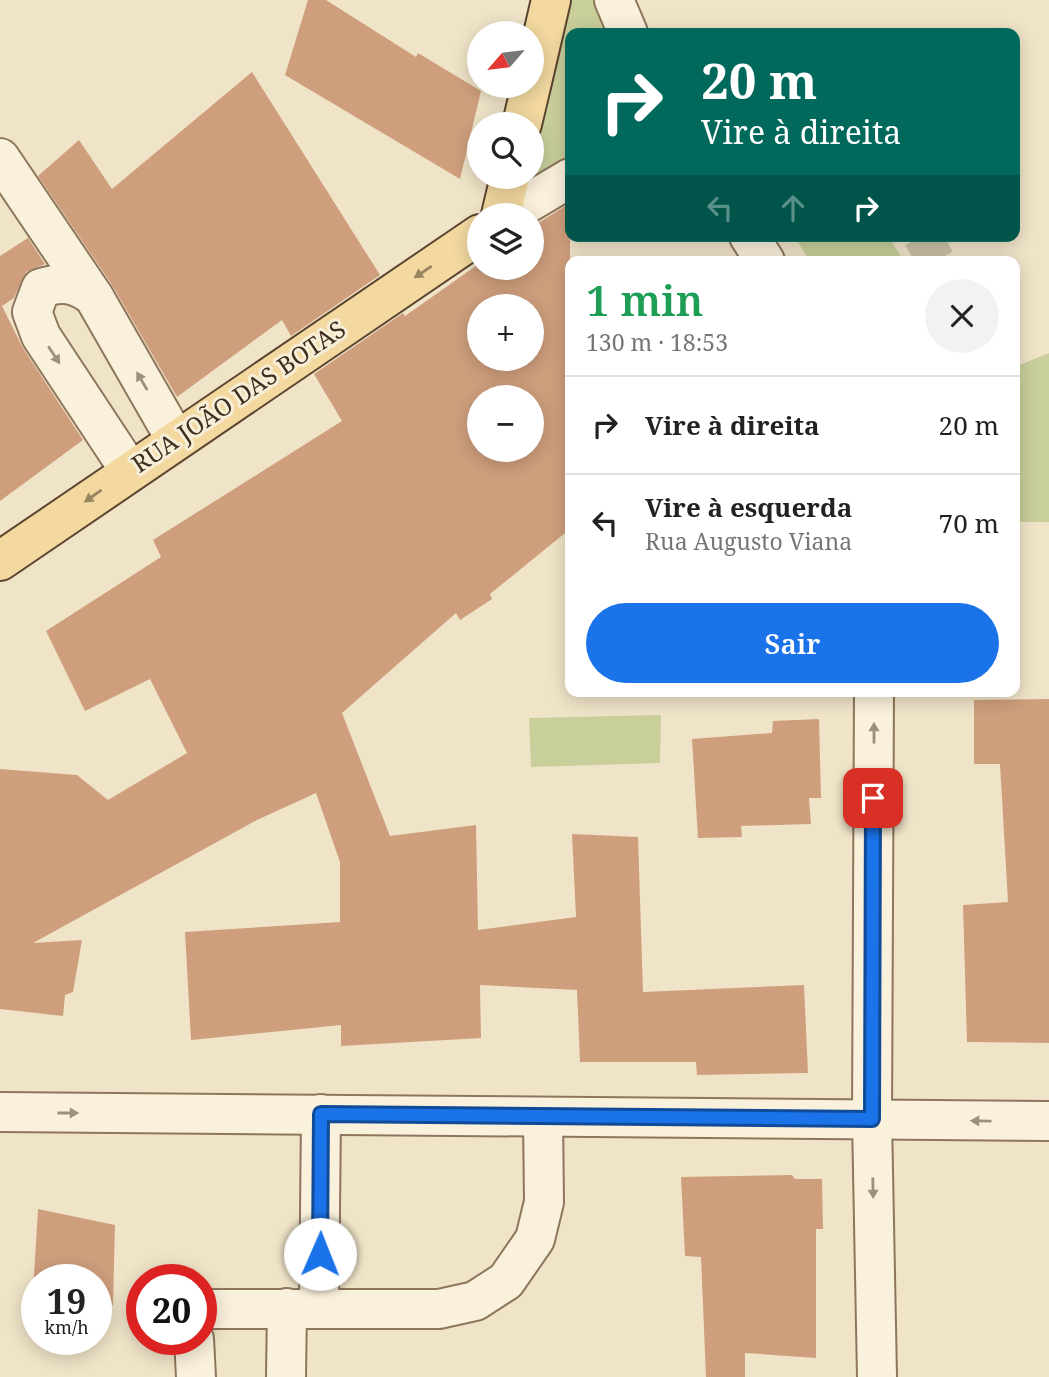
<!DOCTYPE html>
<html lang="pt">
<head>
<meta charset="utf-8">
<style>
	body { margin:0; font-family:"Noto Serif",serif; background:#f2f2f2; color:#222; height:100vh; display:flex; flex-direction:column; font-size:26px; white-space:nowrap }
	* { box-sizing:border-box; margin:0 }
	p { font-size:23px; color:#767676 }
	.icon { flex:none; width:38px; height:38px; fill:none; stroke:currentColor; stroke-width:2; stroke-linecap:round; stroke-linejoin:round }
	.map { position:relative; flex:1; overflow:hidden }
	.sheet { position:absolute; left:565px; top:256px; width:455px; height:441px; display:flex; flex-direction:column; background:#fff; border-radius:14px; box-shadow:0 4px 18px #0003 }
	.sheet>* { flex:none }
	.guide { position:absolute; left:565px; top:28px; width:455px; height:214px; border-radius:14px; box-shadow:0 4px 18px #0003; background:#00695c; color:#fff; overflow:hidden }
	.needle { width:46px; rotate:242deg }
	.controls { position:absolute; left:467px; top:21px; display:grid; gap:14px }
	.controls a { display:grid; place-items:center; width:77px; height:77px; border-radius:50%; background:#fff; box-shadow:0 4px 18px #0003; font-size:35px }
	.speed { position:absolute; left:21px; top:1264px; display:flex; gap:14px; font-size:35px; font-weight:700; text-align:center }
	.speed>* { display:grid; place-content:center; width:91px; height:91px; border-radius:50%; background:#fff; box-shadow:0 4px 18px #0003; line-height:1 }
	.speed small { font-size:18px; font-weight:400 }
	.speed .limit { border:10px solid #d22; background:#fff; color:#111 }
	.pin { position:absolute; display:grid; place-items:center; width:60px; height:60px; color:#fff; margin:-30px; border-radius:14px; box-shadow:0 4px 10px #0006 }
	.me { position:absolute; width:77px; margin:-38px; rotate:1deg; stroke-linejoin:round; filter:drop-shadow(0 0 5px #0008) }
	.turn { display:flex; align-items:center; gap:24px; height:147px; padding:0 21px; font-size:32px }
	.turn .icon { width:91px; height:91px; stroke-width:2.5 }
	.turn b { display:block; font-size:49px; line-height:60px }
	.lanes { display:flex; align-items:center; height:66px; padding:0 21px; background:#0003; justify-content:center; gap:35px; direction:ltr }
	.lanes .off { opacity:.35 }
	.round { display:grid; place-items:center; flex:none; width:74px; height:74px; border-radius:37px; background:#f2f2f2 }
	.overview { display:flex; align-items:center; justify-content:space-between; height:119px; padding:0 21px }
	h1 { font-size:42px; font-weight:600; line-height:52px; color:#1e9e55 }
	.primary-button { display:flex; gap:14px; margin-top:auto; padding:14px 21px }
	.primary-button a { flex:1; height:80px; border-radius:42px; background:#1a73e8; color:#fff; font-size:28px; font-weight:600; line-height:80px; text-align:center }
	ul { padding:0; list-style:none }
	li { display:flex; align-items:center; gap:21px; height:98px; padding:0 21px; border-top:2px solid #e0e0e0 }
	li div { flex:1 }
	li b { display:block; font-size:26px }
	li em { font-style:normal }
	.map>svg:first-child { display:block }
	.green { fill:#c9cf9b }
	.building { fill:#cf9f7d; fill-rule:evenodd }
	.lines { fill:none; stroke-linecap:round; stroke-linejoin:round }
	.minor-tunnel { stroke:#ccc0a6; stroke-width:38; stroke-dasharray:38 19; stroke-linecap:butt }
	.minor-casing { stroke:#8d765c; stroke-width:42 }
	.major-casing { stroke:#5b4430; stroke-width:42 }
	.minor { stroke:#faf1dc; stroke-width:38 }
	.major { stroke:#f3d9a0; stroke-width:38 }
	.oneway { fill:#988460 }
	.oneway2 { fill:#9c907e }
	.route-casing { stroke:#114b97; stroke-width:18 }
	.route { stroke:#1a73e8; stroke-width:12 }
	.labels { text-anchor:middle; stroke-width:6; stroke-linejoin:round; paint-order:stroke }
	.street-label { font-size:24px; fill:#3d2e20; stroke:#f7eed8 }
</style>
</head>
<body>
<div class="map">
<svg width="1049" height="1377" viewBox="0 0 1049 1377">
	<rect width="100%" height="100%" fill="#f0e4c8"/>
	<g class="green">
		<path d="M 562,0 L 605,0 L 617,33 L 570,33 L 570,169 L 516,199 L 521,177 L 532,177 L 532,128 Z"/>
		<path d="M 794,236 L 888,236 L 904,261 L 810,261 Z"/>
		<path d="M 1049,353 L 1049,522 L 1015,522 L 1015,367 Z"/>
		<path d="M 661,715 L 660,763 L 531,767 L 529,718 Z"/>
	</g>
	<g class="building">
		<path d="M 308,0 L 326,0 L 416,57 L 418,53 L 481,91 L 460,179 L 285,75 Z"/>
		<path d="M 252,72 L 380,275 L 291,336 L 282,320 L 177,397 L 112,285 L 38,176 L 79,140 L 112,189 Z"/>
		<path d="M 570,203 L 570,529 L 490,594 L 492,599 L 460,620 L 456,613 L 342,713 L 390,836 L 476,825 L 478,930 L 576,917 L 572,834 L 638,837 L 643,992 L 804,985 L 808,1073 L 697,1075 L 696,1062 L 580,1062 L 577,990 L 480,985 L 481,1038 L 341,1046 L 341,1025 L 191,1040 L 185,932 L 340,922 L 340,862 L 316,793 L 257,820 L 33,943 L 82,940 L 73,992 L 65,995 L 63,1016 L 0,1009 L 0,769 L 77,775 L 108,800 L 187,753 L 150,679 L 85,711 L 46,631 L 161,557 L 153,540 L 342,421 L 314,374 L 403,313 L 405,316 L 480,263 L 480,268 L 532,268 L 532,227 ZM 480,306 L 532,306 L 532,359 L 480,359 ZM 480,397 L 532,397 L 532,450 L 480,450 Z"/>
		<path d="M 28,238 L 45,264 L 26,272 L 14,298 L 2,306 L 23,348 L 83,440 L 0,501 L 0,256 Z"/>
		<path d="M 1049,699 L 1049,1043 L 967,1042 L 963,905 L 1008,902 L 1000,764 L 974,764 L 974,700 Z"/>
		<path d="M 819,719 L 821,798 L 809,798 L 811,824 L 741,826 L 742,837 L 698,838 L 692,739 L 772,733 L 773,721 Z"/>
		<path d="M 792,1175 L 795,1179 L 822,1179 L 823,1229 L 816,1229 L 816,1358 L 745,1353 L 745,1377 L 706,1377 L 701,1257 L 685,1256 L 681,1177 Z"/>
		<path d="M 38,1209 L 115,1225 L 113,1305 L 96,1306 L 96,1279 L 37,1279 L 37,1308 L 32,1308 Z"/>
	</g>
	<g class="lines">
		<path class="minor-tunnel" d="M 922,236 L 936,261"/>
		<defs>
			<g id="minor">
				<path d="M 614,0 L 628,33"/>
				<path d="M 0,158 L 94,297"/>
				<path d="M 508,215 L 570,178"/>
				<path d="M 749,236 L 765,261"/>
				<path d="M 130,471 L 41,336 L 32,312 L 41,288 C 63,281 76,283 94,297 L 176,440"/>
				<path d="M 874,691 L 872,1119 L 877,1377"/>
				<path d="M 0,1112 L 1049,1121"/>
				<path d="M 321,1114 L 319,1309 L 439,1309 L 475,1301 L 506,1281 L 535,1239 L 544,1202 L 543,1117"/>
				<path d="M 201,1309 L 319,1309"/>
				<path d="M 194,1339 L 196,1377"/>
				<path d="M 286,1377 L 287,1308"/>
			</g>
			<g id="major">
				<path d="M 532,82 L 551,0"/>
				<path d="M 522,124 L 531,86"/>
				<path d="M 501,215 L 510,177"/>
				<path d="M 0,561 L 480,234"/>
			</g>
		</defs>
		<use href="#minor" class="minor-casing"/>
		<use href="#major" class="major-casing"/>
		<use href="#minor" class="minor"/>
		<use href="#major" class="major"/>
	</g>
	<defs><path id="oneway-solid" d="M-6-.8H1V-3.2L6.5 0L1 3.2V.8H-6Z" transform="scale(1.75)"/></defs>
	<g class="oneway">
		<use href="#oneway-solid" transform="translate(423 272) rotate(146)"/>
		<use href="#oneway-solid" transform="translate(93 496) rotate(145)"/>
	</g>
	<g class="oneway2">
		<use href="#oneway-solid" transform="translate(54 355) rotate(57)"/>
		<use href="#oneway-solid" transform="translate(142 381) rotate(-120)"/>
		<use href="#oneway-solid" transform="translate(874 733) rotate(-90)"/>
		<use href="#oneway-solid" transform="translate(68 1113)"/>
		<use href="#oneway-solid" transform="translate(981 1121) rotate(-179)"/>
		<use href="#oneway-solid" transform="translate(873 1188) rotate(89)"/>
	</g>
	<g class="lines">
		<defs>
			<path id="route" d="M 320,1254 L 321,1114 L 872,1119 L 873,798"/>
		</defs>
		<use href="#route" class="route-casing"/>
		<use href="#route" class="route"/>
	</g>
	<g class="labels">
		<g class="street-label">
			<text transform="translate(239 397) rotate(-34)" y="8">RUA JOÃO DAS BOTAS</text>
		</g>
	</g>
</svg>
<div class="controls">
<a><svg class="needle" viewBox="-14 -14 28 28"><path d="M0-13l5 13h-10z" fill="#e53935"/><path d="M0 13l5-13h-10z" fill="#767676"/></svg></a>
<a><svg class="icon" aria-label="search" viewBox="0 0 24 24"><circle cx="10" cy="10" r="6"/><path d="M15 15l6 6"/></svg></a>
<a><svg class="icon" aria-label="layers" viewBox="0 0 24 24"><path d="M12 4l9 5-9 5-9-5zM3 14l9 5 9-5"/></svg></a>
<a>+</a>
<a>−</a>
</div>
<div class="speed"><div>19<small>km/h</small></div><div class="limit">20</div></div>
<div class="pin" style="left:873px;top:798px;background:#d93025"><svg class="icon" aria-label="arrive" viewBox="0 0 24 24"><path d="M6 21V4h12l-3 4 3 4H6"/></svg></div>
<svg class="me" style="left:320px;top:1254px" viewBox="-20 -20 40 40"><circle r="19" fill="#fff"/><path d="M0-13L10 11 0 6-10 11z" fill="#1a73e8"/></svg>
<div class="guide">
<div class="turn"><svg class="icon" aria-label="right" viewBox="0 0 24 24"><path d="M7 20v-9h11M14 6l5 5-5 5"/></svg><div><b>20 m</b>Vire à direita</div></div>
<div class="lanes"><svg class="icon off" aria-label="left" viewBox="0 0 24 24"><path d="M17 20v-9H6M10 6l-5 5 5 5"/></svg><svg class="icon off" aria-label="ahead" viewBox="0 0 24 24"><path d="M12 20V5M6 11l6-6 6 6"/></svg><svg class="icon" aria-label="right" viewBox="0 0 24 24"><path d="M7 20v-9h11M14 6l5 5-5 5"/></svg></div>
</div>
<section class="sheet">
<div class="overview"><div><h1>1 min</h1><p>130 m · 18:53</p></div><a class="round"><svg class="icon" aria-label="close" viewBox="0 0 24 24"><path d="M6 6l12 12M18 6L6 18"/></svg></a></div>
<ul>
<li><svg class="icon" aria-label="right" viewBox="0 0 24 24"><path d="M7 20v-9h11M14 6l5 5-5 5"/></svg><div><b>Vire à direita</b></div><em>20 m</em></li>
<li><svg class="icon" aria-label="left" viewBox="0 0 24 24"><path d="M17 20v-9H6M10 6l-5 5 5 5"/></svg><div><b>Vire à esquerda</b><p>Rua Augusto Viana</p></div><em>70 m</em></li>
</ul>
<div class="primary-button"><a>Sair</a></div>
</section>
</div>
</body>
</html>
